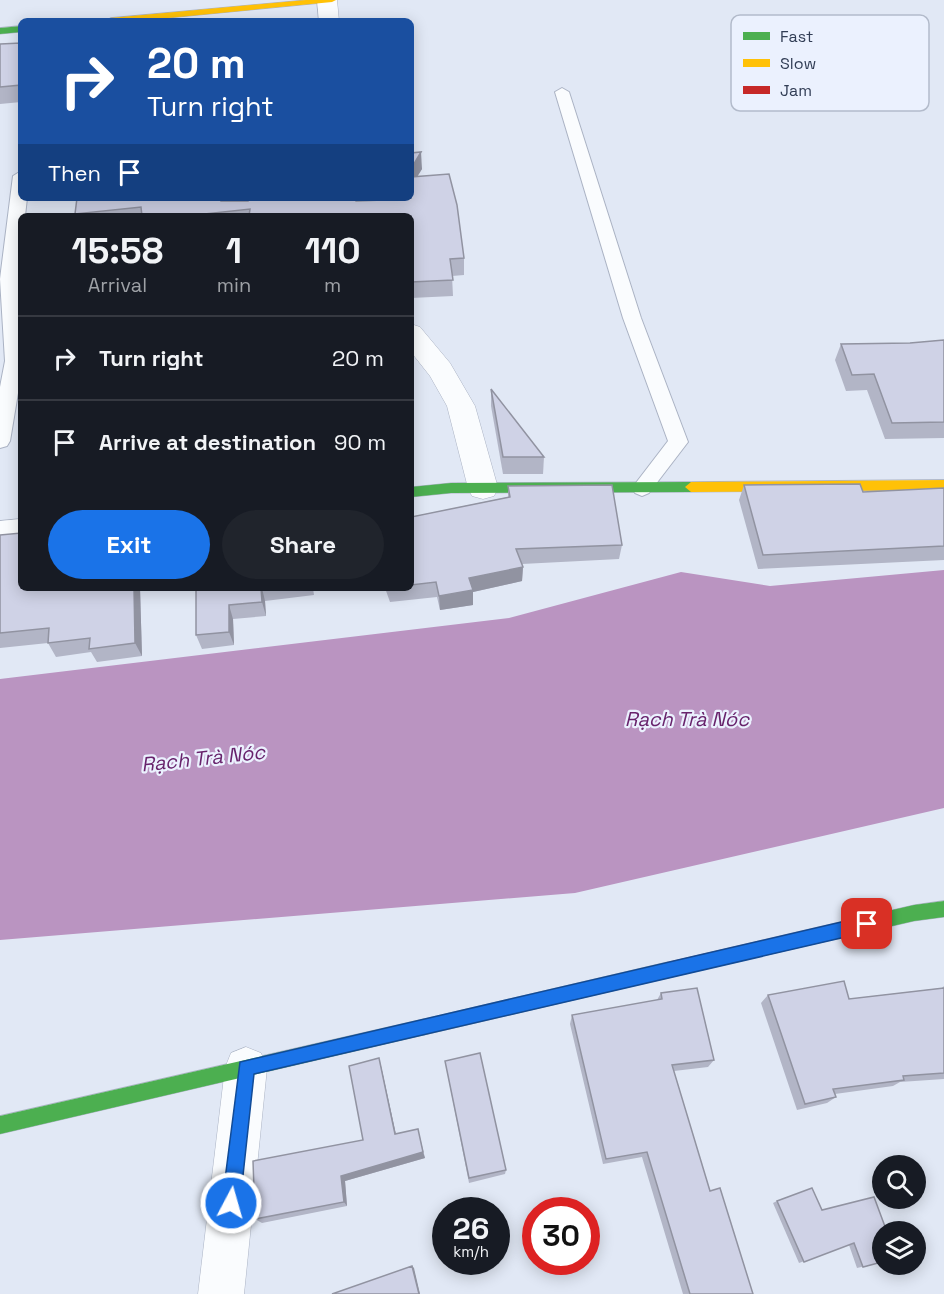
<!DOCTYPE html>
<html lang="en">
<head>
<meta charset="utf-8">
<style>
	body { margin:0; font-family:"Space Grotesk",sans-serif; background:#20242c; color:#f1f3f6; height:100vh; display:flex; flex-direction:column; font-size:22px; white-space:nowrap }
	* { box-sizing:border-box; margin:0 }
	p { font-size:20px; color:#9ea1a6 }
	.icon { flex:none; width:33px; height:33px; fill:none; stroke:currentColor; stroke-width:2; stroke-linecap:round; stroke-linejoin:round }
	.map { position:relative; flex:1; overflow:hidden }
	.sheet { position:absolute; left:18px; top:213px; width:396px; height:378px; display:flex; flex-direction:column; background:#171b24; border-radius:9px; box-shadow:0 3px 15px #0003 }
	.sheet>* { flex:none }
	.banner { position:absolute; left:18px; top:18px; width:396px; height:183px; border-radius:9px; box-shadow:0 3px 15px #0003; background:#1a4fa0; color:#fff; overflow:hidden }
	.buttons { position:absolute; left:872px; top:1155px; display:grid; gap:12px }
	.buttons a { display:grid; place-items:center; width:54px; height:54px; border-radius:50%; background:#171b24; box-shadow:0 3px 15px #0003; font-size:30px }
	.speed { position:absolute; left:432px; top:1197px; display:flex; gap:12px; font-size:30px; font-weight:700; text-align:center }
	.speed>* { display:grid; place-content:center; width:78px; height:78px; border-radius:50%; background:#171b24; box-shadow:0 3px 15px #0003; line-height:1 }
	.speed small { font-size:15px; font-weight:400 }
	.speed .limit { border:9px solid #d22; background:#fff; color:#111 }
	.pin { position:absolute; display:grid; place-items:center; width:51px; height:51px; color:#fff; margin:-26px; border-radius:12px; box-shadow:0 3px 9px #0006 }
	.me { position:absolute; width:66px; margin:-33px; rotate:6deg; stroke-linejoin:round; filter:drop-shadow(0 0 4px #0008) }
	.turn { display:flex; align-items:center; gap:21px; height:126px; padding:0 30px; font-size:27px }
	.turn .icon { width:78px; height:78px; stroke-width:2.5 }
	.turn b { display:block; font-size:42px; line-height:51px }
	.then { display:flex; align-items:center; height:57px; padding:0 30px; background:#0003; gap:12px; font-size:22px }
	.eta { display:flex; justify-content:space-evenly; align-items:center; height:102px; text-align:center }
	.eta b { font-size:36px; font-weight:600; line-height:42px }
	.button { display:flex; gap:12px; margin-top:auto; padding:12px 30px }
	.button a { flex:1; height:69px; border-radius:36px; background:#1a73e8; color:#fff; font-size:24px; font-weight:600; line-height:69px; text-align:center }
	.button a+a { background:#20242c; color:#f1f3f6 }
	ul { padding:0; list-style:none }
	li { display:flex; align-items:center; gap:18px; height:84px; padding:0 30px; border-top:2px solid #363941 }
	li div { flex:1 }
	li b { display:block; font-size:22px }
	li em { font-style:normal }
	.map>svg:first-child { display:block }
	.water { fill:#ba94c1 }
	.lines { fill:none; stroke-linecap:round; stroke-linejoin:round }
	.lane-casing { stroke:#abb3c4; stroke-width:2 }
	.street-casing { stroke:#abb3c4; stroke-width:1 }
	.fast-casing { stroke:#abb3c4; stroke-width:1 }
	.slow-casing { stroke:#abb3c4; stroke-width:1 }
	.jam-casing { stroke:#abb3c4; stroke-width:1 }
	.lane { fill:#fafcfe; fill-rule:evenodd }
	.street { fill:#fafcfe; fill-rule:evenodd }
	.fast { fill:#4caf50; fill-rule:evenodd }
	.slow { fill:#ffc107; fill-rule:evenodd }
	.jam { fill:#c62828; fill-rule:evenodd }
	.wall { fill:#b2b5c6 }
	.shaded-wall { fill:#9193a1 }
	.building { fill:#cfd2e6; stroke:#9193a1; stroke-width:1.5 }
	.route { fill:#1a73e8; stroke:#114b97; stroke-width:1.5 }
	.labels { text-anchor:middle; stroke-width:4.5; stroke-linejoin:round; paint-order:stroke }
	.water-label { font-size:20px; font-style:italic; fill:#68236c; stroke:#ebf1fe }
	.key { fill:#ebf1fe; stroke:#b3bbcb; stroke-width:1.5 }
	.key-label { font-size:16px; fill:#313d55 }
</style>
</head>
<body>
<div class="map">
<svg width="944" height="1294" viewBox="0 0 944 1294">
	<rect width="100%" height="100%" fill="#e1e8f5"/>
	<path class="water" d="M 944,570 L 944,808 L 575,893 L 0,940 L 0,679 L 509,618 L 681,572 L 770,586 Z"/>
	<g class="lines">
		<defs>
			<g id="lane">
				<path d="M 562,88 L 569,92 L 641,318 L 688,442 L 649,493 L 642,496 L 635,493 L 632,488 L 668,441 L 623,318 L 555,92 Z"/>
				<path d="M 21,171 L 21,198 L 27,198 L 25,216 L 21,216 L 18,279 L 21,375 L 10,441 L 7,446 L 0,448 L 0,387 L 5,361 L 0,279 L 13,176 Z"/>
			</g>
			<g id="street">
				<path d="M 317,0 L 337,0 L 339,21 L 319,21 Z"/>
				<path d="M 224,198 L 248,198 L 250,216 L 226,216 Z"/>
				<path d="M 354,198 L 378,198 L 383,216 L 359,216 Z"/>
				<path d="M 411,324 L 420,327 L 450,363 L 475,406 L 498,488 L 494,496 L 483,499 L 472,496 L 468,488 L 447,406 L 430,376 L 411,352 Z"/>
				<path d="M 21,519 L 21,543 L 0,545 L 0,521 Z"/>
				<path d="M 246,1047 L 261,1053 L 267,1068 L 244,1294 L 198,1294 L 225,1068 L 231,1053 Z"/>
			</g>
			<g id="fast">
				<path d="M 21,26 L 21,32 L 0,34 L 0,28 Z"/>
				<path d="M 691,482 L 697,487 L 691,492 L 451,493 L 411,497 L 411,487 L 451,483 Z"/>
				<path d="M 944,901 L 944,917 L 914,921 L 862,933 L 856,930 L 854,925 L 856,920 L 862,917 L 914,905 Z"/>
				<path d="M 424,1019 L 430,1021 L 432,1027 L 430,1033 L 424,1035 L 0,1134 L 0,1116 Z"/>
			</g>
			<g id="slow">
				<path d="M 306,0 L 336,0 L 332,2 L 137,21 L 106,21 L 110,18 Z"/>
				<path d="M 944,480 L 944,490 L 691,492 L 685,487 L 691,482 Z"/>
				<path d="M 668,962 L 674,964 L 676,970 L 674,976 L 668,978 L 424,1035 L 418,1033 L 416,1027 L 418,1021 L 424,1019 Z"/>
			</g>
			<path id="jam" d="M 862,917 L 868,920 L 870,925 L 868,930 L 862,933 L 668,978 L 662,976 L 660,970 L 662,964 L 668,962 Z"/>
		</defs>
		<use href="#lane" class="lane-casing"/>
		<use href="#street" class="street-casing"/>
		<use href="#fast" class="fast-casing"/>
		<use href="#slow" class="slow-casing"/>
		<use href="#jam" class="jam-casing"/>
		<use href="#lane" class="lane"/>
		<use href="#street" class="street"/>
		<use href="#fast" class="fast"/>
		<use href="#slow" class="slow"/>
		<use href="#jam" class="jam"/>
	</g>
	<g class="wall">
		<path d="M 21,43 L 21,102 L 0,104 L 0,44 Z"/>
		<path d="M 411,153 L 422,169 L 417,176 L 464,258 L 464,275 L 452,276 L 453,296 L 411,298 L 411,216 L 76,216 L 75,214 L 77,198 L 223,201 L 380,201 L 380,198 L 411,198 Z"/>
		<path d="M 944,340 L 944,438 L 885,439 L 867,390 L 846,391 L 835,360 L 841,344 L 910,343 Z"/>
		<path d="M 491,389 L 544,457 L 543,474 L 503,474 L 491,406 Z"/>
		<path d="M 744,485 L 863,492 L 944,488 L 944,560 L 758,569 L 739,500 Z"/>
		<path d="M 508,486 L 622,545 L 619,559 L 522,564 L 523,567 L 522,581 L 473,592 L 473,605 L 440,610 L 437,597 L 390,602 L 385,588 L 411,588 L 411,517 L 508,497 Z"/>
		<path d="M 0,535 L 21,588 L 140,588 L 142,656 L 97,662 L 91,652 L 56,657 L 48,643 L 0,648 Z"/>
		<path d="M 196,588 L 313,588 L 314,595 L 265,601 L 266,616 L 233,619 L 234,645 L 202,649 L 196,635 Z"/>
		<path d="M 944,986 L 944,1079 L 900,1082 L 893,1086 L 835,1094 L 836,1097 L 827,1103 L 797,1110 L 761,1003 L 768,995 L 849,999 L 942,988 Z"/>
		<path d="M 661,993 L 714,1060 L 708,1067 L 674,1071 L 710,1191 L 753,1294 L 683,1294 L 642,1157 L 603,1164 L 570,1024 L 572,1015 L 657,1000 Z"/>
		<path d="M 445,1061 L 506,1170 L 505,1174 L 469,1183 Z"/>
		<path d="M 381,1066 L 396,1134 L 418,1129 L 425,1158 L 345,1181 L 347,1206 L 262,1223 L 255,1219 L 363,1140 Z"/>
		<path d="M 777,1201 L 822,1210 L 882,1262 L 857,1268 L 849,1245 L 799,1263 L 773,1203 Z"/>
	</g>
	<g class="shaded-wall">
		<path d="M 421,152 L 422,169 L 411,187 L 411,169 Z"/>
		<path d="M 523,567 L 522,581 L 473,592 L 473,605 L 440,610 L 439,596 L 469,578 Z"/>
		<path d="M 134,588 L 140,588 L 142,656 L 135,643 Z"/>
		<path d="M 262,588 L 265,601 L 266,616 L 262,602 Z"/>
		<path d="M 229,605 L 233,619 L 234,645 L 229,632 Z"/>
		<path d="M 379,1058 L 381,1066 L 397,1140 L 395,1134 Z"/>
		<path d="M 423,1152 L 425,1158 L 345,1181 L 347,1206 L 344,1202 L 341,1176 Z"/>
		<path d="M 412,1266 L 414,1268 L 420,1294 L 419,1294 Z"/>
	</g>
	<g class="building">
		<path d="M 21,43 L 21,85 L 0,87 L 0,44 Z"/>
		<path d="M 421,152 L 411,169 L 411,153 Z"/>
		<path d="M 449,174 L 457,205 L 464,258 L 450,259 L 453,280 L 411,282 L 411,216 L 249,216 L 250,209 L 186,216 L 142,216 L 141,207 L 75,214 L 77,198 L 221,198 L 221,201 L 248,201 L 248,198 L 355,198 L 356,201 L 383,200 L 383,198 L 411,198 L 411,177 Z"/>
		<path d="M 944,340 L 944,422 L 892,423 L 874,374 L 852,375 L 841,344 L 910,343 Z"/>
		<path d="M 491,389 L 544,457 L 503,457 Z"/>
		<path d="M 860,484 L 863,492 L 944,488 L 944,546 L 763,555 L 744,485 Z"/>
		<path d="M 612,485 L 622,545 L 516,549 L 523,567 L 469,578 L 473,590 L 439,596 L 436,582 L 411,585 L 411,517 L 510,497 L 508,486 Z"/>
		<path d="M 21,533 L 21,588 L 134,588 L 135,643 L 89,649 L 90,638 L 48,643 L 49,628 L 0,633 L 0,535 Z"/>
		<path d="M 196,588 L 261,588 L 262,602 L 229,605 L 229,632 L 196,635 Z"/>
		<path d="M 844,981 L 849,999 L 944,988 L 944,1073 L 903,1076 L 904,1080 L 833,1089 L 836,1097 L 805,1104 L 768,995 Z"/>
		<path d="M 697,988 L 714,1060 L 672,1065 L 710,1191 L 720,1188 L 753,1294 L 690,1294 L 647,1152 L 606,1159 L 572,1015 L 662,999 L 661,993 Z"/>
		<path d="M 480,1053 L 506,1170 L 469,1178 L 445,1061 Z"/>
		<path d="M 379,1058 L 395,1134 L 418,1129 L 423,1152 L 341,1176 L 344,1202 L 255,1219 L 253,1161 L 363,1140 L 349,1066 Z"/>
		<path d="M 812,1188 L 822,1210 L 874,1197 L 887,1232 L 882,1232 L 882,1262 L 863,1267 L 854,1243 L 804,1262 L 777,1201 Z"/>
		<path d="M 412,1266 L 419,1294 L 332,1294 Z"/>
	</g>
	<path class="route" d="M 867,916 L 872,918 L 875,924 L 872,929 L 867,932 L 254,1074 L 240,1203 L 238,1210 L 231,1213 L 225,1210 L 222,1203 L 240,1062 Z"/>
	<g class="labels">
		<g class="water-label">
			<text x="687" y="726">Rạch Trà Nóc</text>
			<text transform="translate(203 758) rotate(-6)" y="7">Rạch Trà Nóc</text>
		</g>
	</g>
	<rect x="731" y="15" width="198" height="96" rx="9" class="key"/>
	<rect x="743" y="32" width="27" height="8" fill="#4caf50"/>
	<rect x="743" y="59" width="27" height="8" fill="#ffc107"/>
	<rect x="743" y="86" width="27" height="8" fill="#c62828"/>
	<g class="key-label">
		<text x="780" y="42">Fast</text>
		<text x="780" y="69">Slow</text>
		<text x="780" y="96">Jam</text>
	</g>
</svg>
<div class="buttons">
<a><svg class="icon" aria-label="search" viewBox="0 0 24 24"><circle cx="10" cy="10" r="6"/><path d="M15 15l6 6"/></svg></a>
<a><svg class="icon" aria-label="layers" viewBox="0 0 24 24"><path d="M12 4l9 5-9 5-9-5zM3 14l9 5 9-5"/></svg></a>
</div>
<div class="speed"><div>26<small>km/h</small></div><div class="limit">30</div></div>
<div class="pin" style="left:867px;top:924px;background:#d93025"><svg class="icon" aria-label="arrive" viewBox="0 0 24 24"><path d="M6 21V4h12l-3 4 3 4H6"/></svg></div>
<svg class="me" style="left:231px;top:1203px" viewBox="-20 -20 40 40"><circle r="17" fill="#1a73e8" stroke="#fff" stroke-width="3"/><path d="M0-11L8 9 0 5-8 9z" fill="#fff"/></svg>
<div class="banner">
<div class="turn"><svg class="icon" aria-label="right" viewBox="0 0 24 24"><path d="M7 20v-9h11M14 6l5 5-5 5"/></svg><div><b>20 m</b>Turn right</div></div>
<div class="then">Then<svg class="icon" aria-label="arrive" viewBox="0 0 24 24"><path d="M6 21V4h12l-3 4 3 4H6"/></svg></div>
</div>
<section class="sheet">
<div class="eta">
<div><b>15:58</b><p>Arrival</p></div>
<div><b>1</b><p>min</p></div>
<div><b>110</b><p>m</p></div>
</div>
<ul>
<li><svg class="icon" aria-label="right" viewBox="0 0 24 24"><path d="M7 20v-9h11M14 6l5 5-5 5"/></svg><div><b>Turn right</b></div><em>20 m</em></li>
<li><svg class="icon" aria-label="arrive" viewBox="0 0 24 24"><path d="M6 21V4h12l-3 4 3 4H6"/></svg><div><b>Arrive at destination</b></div><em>90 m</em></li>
</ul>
<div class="button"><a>Exit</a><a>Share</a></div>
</section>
</div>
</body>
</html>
